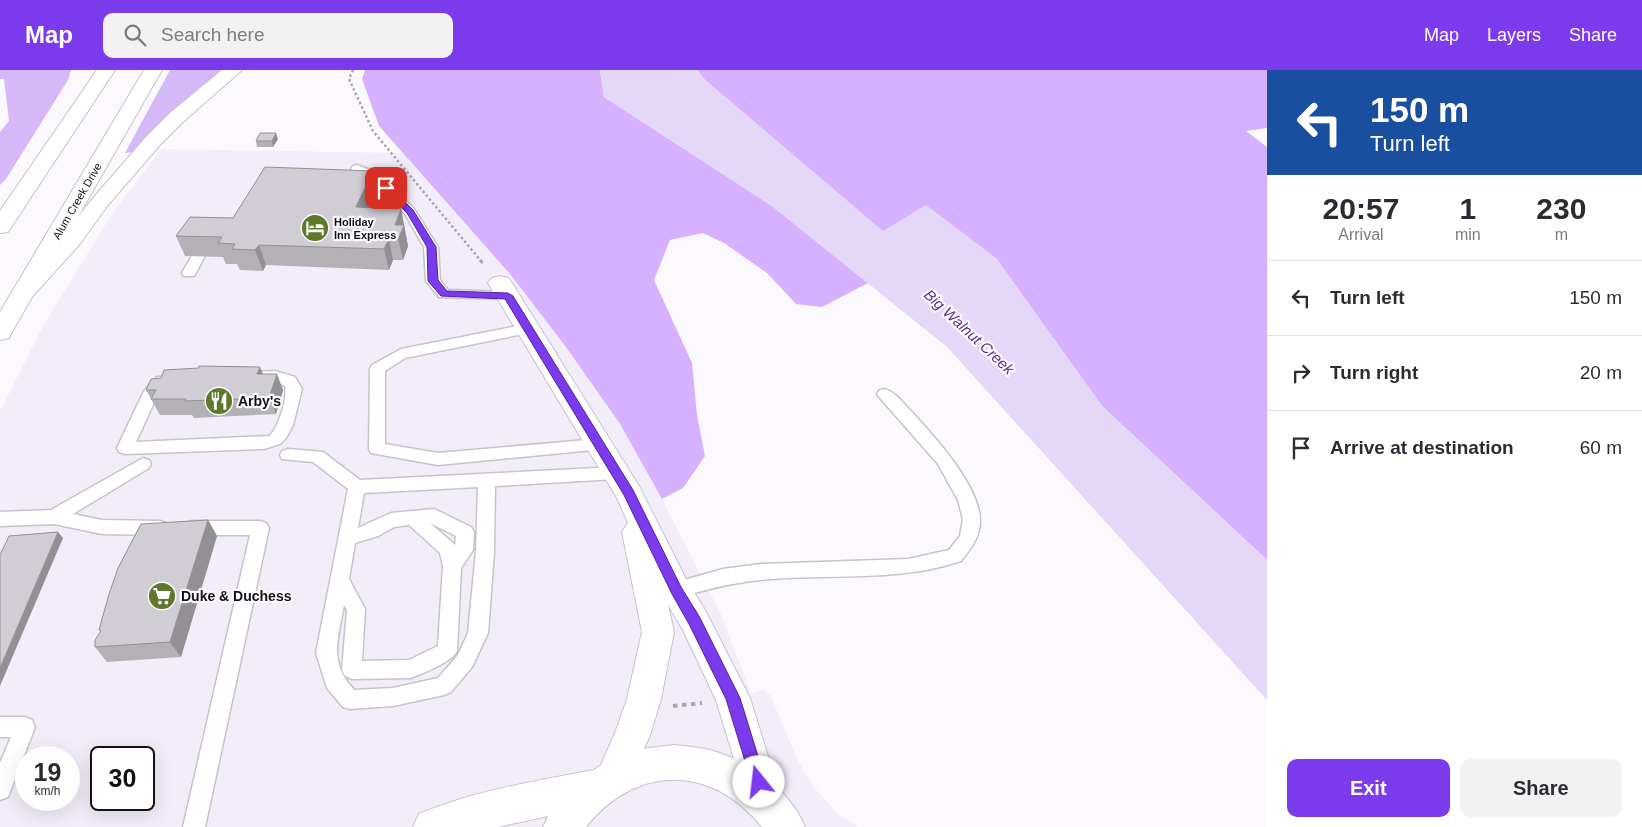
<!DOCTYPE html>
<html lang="en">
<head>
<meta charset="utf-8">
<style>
	body { margin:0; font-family:Helvetica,sans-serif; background:#f2f2f3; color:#2b2b33; height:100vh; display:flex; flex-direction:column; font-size:19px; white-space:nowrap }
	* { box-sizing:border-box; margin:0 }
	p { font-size:16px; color:#7c7c81 }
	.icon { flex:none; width:28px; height:28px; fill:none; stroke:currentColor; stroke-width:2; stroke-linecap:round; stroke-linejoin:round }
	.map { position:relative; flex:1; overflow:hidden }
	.side { display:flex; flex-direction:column; background:#fff; width:375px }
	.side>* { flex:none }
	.hud { background:#1a4fa0; color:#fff; overflow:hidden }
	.speed { position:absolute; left:15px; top:676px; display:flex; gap:10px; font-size:25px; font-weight:700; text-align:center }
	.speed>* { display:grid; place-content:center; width:65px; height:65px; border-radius:50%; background:#fff; box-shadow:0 5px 20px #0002; line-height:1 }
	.speed small { font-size:12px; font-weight:400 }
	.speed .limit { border:2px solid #111; border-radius:8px; background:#fff; color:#111 }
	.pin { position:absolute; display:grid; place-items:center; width:42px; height:42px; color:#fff; margin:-21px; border-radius:10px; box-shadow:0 2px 8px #0006 }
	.me { position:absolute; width:55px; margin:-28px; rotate:344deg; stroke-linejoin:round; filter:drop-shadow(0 0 4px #0008) }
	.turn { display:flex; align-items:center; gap:18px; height:105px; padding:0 20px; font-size:22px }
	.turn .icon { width:65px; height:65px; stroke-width:2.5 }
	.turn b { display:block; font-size:35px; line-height:42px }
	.eta { display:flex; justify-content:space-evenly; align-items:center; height:85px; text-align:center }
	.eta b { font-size:30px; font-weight:700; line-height:35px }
	.button { display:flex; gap:10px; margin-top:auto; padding:10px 20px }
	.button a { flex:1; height:58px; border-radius:10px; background:#7c3aed; color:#fff; font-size:20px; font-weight:700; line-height:58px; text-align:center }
	.button a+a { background:#f2f2f3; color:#2b2b33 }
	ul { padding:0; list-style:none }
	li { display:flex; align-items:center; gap:15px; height:75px; padding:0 20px; border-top:1px solid #e1e1e2 }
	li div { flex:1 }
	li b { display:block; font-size:19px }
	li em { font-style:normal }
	header { display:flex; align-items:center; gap:30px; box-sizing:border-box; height:70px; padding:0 25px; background:#7c3aed; color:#fff }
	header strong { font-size:24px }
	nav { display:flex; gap:28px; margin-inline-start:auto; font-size:18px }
	.search { width:350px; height:45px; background:#f2f2f3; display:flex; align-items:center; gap:12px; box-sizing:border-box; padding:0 18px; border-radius:10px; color:#7c7c81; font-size:19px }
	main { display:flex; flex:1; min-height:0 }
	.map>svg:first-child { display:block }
	.built { fill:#f3edfa; fill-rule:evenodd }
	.green { fill:#d5b8f8 }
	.forest { fill:#d5b1ff }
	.water { fill:#e5d7f7 }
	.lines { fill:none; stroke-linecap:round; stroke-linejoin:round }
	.lane-casing { stroke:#c6c3c9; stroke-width:3 }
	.street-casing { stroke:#c6c3c9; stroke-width:2 }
	.primary-casing { stroke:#c6c3c9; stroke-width:2 }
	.highway-casing { stroke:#c6c3c9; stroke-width:2 }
	.path-far2 { stroke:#a9a7ab; stroke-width:2.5; stroke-dasharray:2.5 2.5; stroke-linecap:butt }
	.path-far1 { stroke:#a9a7ab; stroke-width:3; stroke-dasharray:4 4; stroke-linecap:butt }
	.path { stroke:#a9a7ab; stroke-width:4; stroke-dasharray:4.5 4.5; stroke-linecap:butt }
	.lane { fill:#fff; fill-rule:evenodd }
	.street { fill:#fff; fill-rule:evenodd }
	.primary { fill:#fff; fill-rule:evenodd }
	.highway { fill:#fff; fill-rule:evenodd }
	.wall { fill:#b3b1b6 }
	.shaded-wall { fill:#929094 }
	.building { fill:#d0ced4; stroke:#929094 }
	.route { fill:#7c3aed; stroke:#51269a }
	.labels { text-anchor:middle; stroke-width:4.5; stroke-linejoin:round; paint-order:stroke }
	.far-street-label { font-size:11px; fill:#121113; stroke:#fbf9fe }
	.far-poi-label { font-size:11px; font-weight:bold; fill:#121113; stroke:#fbf9fe; text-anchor:start }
	.poi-label { font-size:14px; font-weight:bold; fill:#121113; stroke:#fbf9fe; text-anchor:start }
	.water-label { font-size:15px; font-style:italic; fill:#5d2d86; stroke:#fbf9fe }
</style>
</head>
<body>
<header>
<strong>Map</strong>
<div class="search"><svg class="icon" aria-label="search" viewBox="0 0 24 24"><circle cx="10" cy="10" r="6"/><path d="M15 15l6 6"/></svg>Search here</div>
<nav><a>Map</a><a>Layers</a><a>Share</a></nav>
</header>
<main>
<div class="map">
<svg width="1267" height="757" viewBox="0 0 1267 757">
	<rect width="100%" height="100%" fill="#fbf9fe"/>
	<path class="built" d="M 161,79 L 402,83 L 510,204 L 566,277 L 620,354 L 662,429 L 720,542 L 751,623 L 763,620 L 771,626 L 796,687 L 812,715 L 838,744 L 859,757 L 0,757 L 0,341 L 44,254 L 112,144 ZM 26,688 L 69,688 L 69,730 L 26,730 ZM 101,688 L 144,688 L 144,730 L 101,730 Z"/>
	<g class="green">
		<path d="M 0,0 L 71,0 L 68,10 L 6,109 L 0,115 L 0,62 L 9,51 L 4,9 L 0,9 Z"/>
		<path d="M 170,0 L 223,0 L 134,82 L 125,83 Z"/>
	</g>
	<g class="forest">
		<path d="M 365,0 L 600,0 L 604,27 L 772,136 L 868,213 L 822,237 L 796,234 L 767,203 L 724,173 L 703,163 L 670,170 L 654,210 L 692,293 L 697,345 L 705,386 L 683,418 L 662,429 L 620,354 L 566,277 L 510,204 L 379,56 L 362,9 Z"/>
		<path d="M 697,0 L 1267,0 L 1267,58 L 1246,61 L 1267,77 L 1267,490 L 1102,336 L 996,188 L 883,162 L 704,9 Z"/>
	</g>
	<path class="water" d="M 600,0 L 697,0 L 704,9 L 883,161 L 926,135 L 996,188 L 1102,336 L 1267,490 L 1267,630 L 947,277 L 772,136 L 604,27 Z"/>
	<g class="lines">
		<defs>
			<g id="lane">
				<path d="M 357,95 L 378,103 L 414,139 L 438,177 L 440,210 L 448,220 L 508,222 L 513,223 L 515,226 L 513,229 L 439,227 L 426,211 L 424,177 L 405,144 L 370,109 L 353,102 L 351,99 L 353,96 Z"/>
				<path d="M 208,164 L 214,168 L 196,203 L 194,206 L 184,206 L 182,203 L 202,168 Z"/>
				<path d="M 528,254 L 533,256 L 535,259 L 533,262 L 405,288 L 385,301 L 385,374 L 438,383 L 598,369 L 604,371 L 606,375 L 604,379 L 438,395 L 371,383 L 369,379 L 370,299 L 372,295 L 401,279 Z"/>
				<path d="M 275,301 L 295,307 L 302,319 L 293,355 L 286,368 L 280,374 L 264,379 L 125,384 L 119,382 L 117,378 L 144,321 L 157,307 ZM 275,311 L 285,316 C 288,328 278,359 269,366 L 136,372 L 158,324 L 166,316 Z"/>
				<path d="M 885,319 C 895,322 903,333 911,341 C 934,366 979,415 980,450 C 980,468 971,478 961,491 C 896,513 827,503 760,510 C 729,513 700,521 670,530 L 663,528 L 661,522 L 663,516 L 723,499 L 761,494 L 908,489 L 949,480 L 960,466 L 963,449 L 958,430 L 938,394 L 880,328 L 877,324 L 880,320 Z"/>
				<path d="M 288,379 L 323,382 L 360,410 L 616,397 L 622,399 L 624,403 L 622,407 L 616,409 L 495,416 L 494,482 L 488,563 L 472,597 L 451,622 L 444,625 L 393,636 L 350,639 L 343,637 L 327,618 L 316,583 L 348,419 L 313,392 L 282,389 L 280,385 L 282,381 ZM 478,417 L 476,482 L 468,563 L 458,585 L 438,608 L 393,618 L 354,620 C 328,591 338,570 344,535 L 347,540 L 342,600 L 345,606 L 352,609 L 411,608 C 423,603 452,592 457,581 L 461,498 L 473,480 L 474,462 L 471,457 L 434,439 L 391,443 L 358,458 L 364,423 ZM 430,453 L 456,466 L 455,476 L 454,474 ZM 409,455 L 440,483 L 443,496 L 438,576 L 409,590 L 362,591 L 365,539 L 349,509 L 355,473 L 378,466 L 394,457 Z"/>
				<path d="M 143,388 L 149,390 L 151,394 L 149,398 L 73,444 L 102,450 L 160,451 L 166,453 L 169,458 L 166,463 L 160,465 L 102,464 L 54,454 L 0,456 L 0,442 L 51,440 Z"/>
				<path d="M 192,451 L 260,451 L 266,453 L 269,458 L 205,757 L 183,757 L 250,465 L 192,465 L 186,463 L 183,458 L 186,453 Z"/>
				<path d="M 0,647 L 25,647 L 32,650 L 35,657 L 8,727 L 0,730 L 0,693 L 11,667 L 0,667 Z"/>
			</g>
			<path id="street" d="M 500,206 L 508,208 L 512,213 L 639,416 L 687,511 L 705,540 L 750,628 L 781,728 L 776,741 L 763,746 L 750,741 L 716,630 L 683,560 L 668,535 L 674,562 L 661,629 L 650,665 L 627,719 L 614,724 L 601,719 L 596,706 L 615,663 L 627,629 L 642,562 L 622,462 L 628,453 L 617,428 L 488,213 L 492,208 Z"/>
			<g id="primary">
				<path d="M 97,0 L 115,0 L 8,162 L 0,163 L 0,141 Z"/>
				<path d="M 144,0 L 162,0 L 12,262 L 9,268 L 0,270 L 0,242 Z"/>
				<path d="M 674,675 C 684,676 695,677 705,679 C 746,688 789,718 805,757 L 762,757 C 712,694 636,694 586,757 L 543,757 L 548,746 L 498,757 L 413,757 L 419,744 C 474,721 535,711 594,700 L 599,696 L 642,679 Z"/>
			</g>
			<path id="highway" d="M 222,0 L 242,0 L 184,51 L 160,75 L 108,135 L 79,175 L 31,228 L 23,230 L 15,228 L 11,223 L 15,218 L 63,165 L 94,127 L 146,67 L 170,43 Z"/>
		</defs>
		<use href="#lane" class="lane-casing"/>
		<use href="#street" class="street-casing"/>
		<use href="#primary" class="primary-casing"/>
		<use href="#highway" class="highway-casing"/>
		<path class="path-far2" d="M 353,0 L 349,9 L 373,61 L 481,191"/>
		<path class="path-far1" d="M 480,190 L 485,196"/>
		<path class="path" d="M 673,636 L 702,633"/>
		<use href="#lane" class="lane"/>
		<use href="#street" class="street"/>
		<use href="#primary" class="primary"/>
		<use href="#highway" class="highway"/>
	</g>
	<g class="wall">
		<path d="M 278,69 L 273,77 L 257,77 L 256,71 Z"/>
		<path d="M 378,121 L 370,137 L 401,139 L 408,176 L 403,190 L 393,190 L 389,200 L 266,195 L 263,201 L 240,200 L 237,194 L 226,194 L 223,187 L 185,186 L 176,166 L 233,148 Z"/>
		<path d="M 199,298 L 263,304 L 283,320 L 276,344 L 194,348 L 192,345 L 160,345 L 146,320 L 161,308 Z"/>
		<path d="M 208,450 L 217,466 L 181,587 L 107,592 L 95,577 L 101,562 L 99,560 Z"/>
	</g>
	<g class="shaded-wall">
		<path d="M 276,63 L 278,69 L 273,77 L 272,71 Z"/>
		<path d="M 373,101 L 378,121 L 361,157 L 356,137 Z"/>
		<path d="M 401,139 L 408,176 L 403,190 L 395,155 Z"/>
		<path d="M 389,169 L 393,190 L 389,200 L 384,179 Z"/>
		<path d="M 259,175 L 266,195 L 263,201 L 255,180 Z"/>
		<path d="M 260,297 L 267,313 L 257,304 Z"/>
		<path d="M 277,304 L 283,320 L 276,344 L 269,328 Z"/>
		<path d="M 208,450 L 217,466 L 181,587 L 170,572 Z"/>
		<path d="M 58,462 L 63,468 L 0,616 L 0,598 Z"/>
	</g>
	<g class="building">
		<path d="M 260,63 L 276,63 L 272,71 L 256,71 Z"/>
		<path d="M 265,97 L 373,101 L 356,137 L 401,139 L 395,155 L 404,155 L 398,170 L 389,169 L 384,179 L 259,175 L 255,180 L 232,179 L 235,174 L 218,173 L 222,167 L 176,166 L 190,147 L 233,148 Z"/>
		<path d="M 199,296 L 260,297 L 257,304 L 277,304 L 269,328 L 185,331 L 186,329 L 151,329 L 156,320 L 146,320 L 151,309 L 161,308 L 164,300 L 199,298 Z"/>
		<path d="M 208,450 L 170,572 L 95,577 L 95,570 L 101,561 L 99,560 L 109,524 L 118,498 L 141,454 Z"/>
		<path d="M 58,462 L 0,598 L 0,485 L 9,466 Z"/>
	</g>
	<path class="route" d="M 383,116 L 389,116 L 413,140 L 436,177 L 438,210 L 447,221 L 508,223 L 513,226 L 633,420 L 681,517 L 699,546 L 740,628 L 766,712 L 764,717 L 759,719 L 753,717 L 726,629 L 689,554 L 672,524 L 624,425 L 505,229 L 441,226 L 428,211 L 427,177 L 407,143 L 383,120 Z"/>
	<defs>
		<symbol id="hotel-disc" viewBox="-11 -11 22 22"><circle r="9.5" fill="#5f782b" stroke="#fbf9fe"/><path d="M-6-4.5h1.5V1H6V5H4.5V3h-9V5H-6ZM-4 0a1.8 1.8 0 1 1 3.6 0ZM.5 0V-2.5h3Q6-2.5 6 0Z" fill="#fff"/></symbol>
		<symbol id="restaurant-disc" viewBox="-11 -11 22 22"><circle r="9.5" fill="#5f782b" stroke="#fbf9fe"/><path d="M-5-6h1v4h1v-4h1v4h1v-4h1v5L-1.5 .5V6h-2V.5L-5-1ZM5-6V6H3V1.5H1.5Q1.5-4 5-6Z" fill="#fff"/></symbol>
		<symbol id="supermarket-disc" viewBox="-11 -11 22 22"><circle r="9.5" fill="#5f782b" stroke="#fbf9fe"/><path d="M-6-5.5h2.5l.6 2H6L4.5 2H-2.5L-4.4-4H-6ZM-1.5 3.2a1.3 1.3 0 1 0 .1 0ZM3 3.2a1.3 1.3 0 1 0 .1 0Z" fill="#fff"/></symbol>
	</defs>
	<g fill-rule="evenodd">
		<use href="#hotel-disc" x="299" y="142" width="32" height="32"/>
		<use href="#restaurant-disc" x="203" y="315" width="32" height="32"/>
		<use href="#supermarket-disc" x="146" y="510" width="32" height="32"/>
	</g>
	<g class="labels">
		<g class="far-street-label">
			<text transform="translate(77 131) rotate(-60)" y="4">Alum Creek Drive</text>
		</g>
		<g class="far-poi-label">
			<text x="334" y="156">Holiday<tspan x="334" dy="13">Inn Express</tspan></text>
		</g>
		<g class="poi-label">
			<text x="238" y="336">Arby's</text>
			<text x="181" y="531">Duke &amp; Duchess</text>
		</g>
		<g class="water-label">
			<text transform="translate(969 262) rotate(43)" y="5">Big Walnut Creek</text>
		</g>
	</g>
</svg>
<div class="speed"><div>19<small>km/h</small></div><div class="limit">30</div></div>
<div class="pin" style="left:386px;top:118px;background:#d93025"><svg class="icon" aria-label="arrive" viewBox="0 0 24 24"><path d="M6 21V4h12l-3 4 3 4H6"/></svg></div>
<svg class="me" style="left:759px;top:712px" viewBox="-20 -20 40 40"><circle r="19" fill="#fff"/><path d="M0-13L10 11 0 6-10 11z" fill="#7c3aed"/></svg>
</div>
<section class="side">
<div class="hud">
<div class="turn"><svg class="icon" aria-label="left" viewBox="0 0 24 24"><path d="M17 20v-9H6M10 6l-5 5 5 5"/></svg><div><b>150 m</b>Turn left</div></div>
</div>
<div class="eta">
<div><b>20:57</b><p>Arrival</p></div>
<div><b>1</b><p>min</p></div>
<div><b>230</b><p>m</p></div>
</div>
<ul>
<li><svg class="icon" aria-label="left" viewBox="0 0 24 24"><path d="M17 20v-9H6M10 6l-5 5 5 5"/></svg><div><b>Turn left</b></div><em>150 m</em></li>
<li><svg class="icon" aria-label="right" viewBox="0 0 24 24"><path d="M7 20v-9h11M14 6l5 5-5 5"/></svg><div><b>Turn right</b></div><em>20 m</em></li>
<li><svg class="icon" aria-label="arrive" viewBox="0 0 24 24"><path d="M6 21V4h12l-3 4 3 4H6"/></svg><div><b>Arrive at destination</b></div><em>60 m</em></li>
</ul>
<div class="button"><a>Exit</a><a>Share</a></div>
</section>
</main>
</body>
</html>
